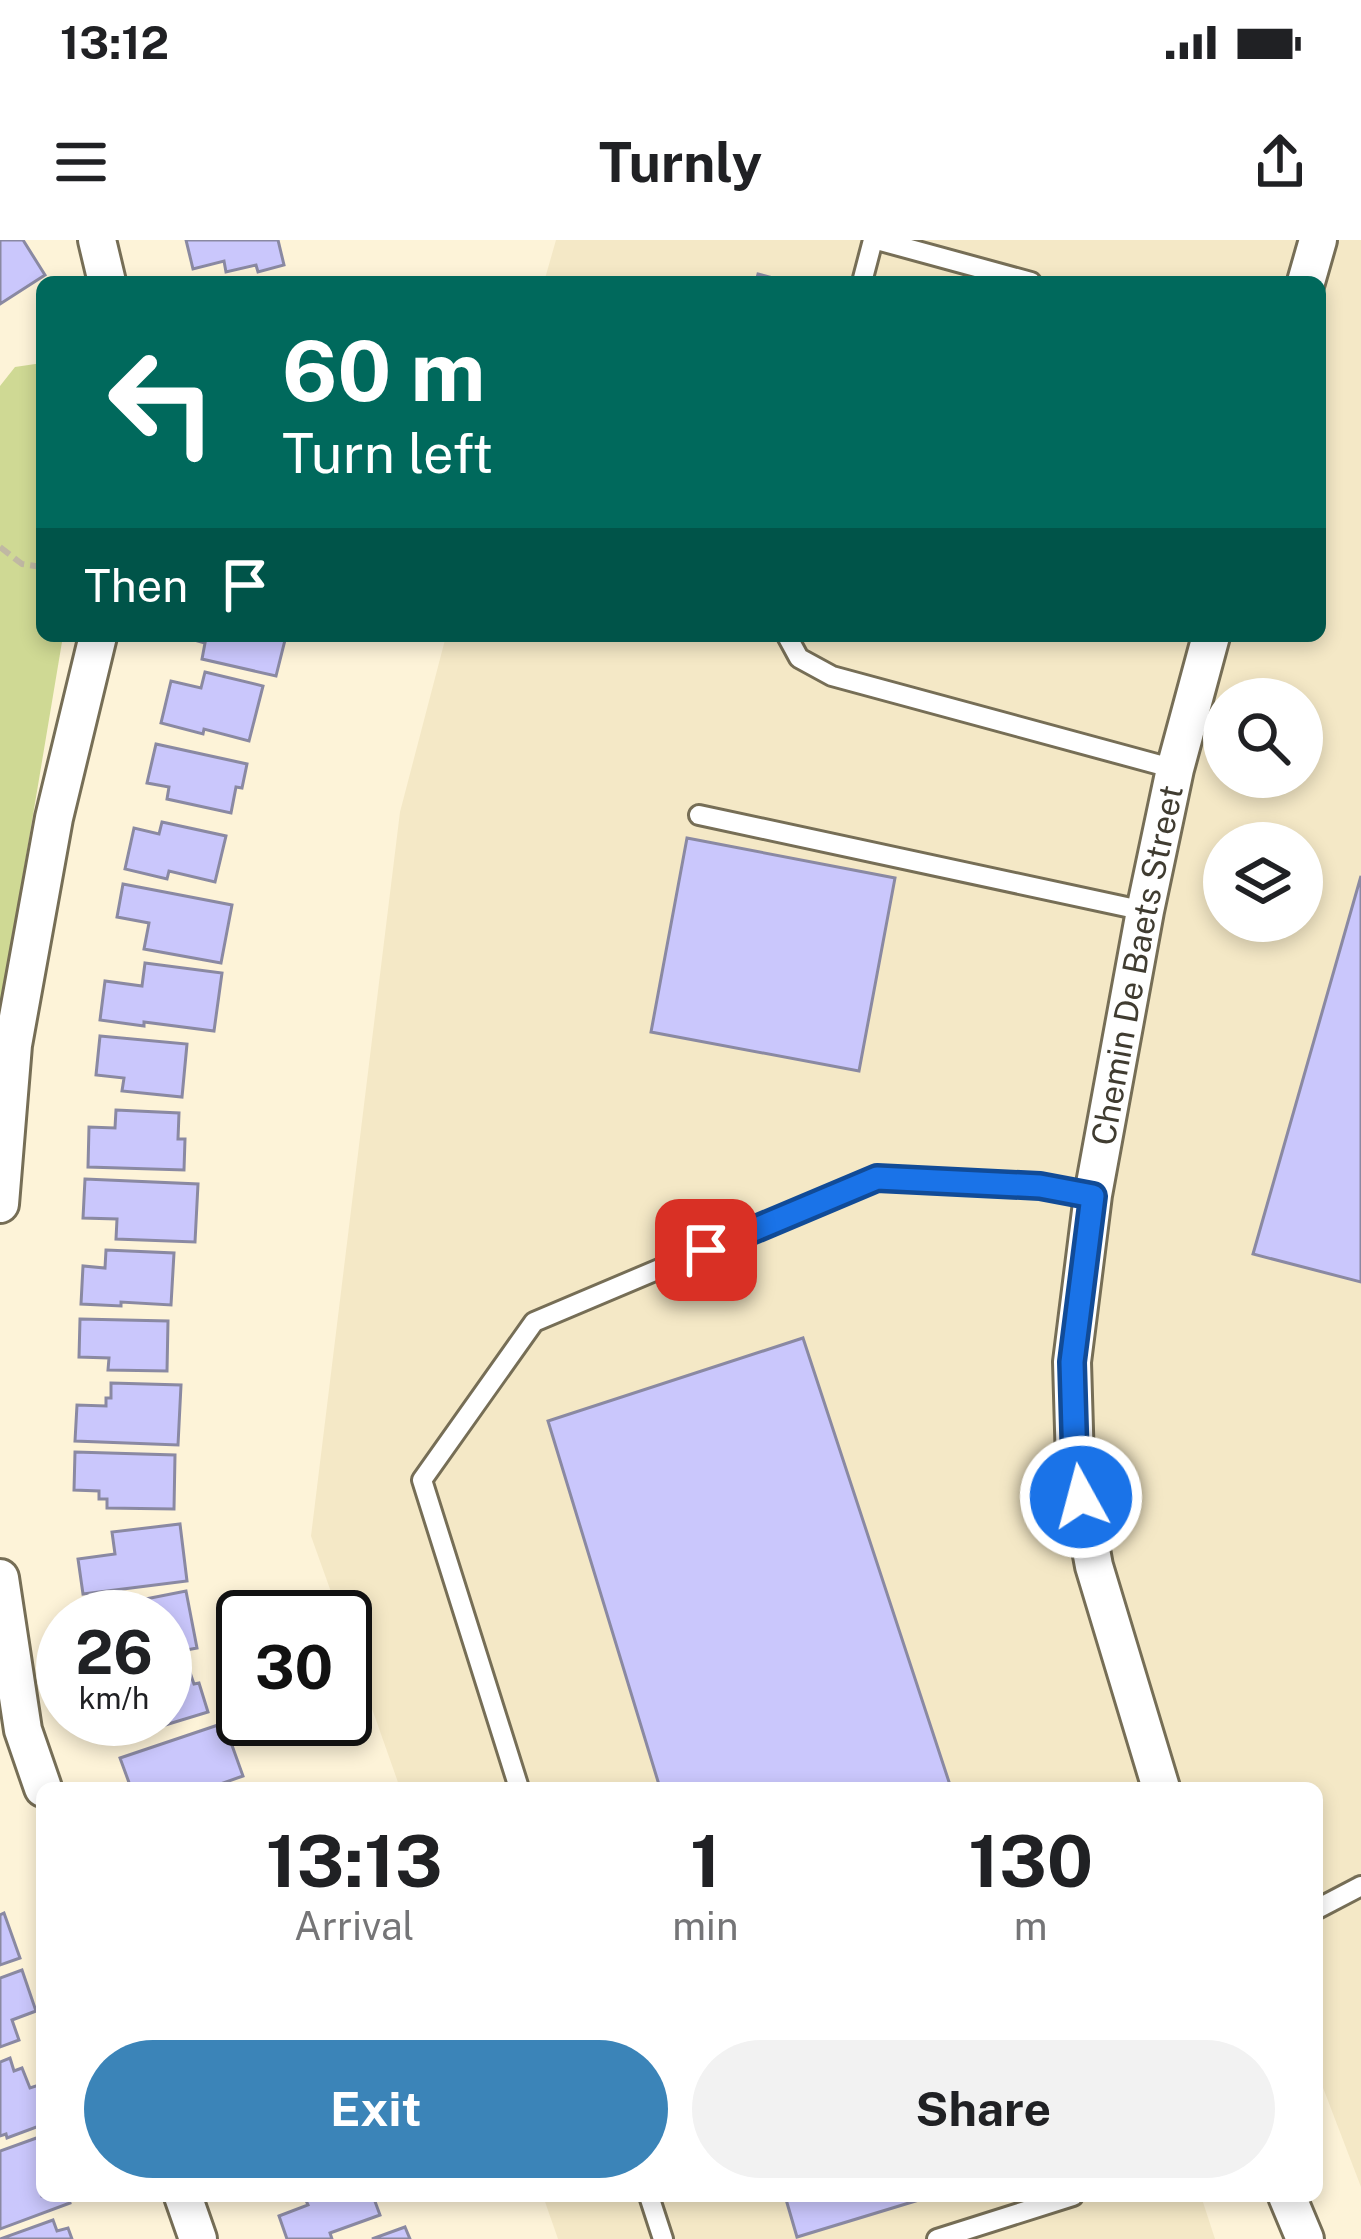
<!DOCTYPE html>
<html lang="en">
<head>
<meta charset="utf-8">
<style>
	body { margin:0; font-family:"Public Sans",sans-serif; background:#f2f2f2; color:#202124; height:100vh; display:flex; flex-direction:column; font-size:45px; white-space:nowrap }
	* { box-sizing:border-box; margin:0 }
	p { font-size:39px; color:#757577 }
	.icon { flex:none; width:66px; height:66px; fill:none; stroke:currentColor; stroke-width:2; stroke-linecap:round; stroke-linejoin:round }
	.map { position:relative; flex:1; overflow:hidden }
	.sheet { position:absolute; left:36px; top:1542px; width:1287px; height:420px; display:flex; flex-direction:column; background:#fff; border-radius:18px; box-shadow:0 6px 18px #0003 }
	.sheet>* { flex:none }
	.banner { position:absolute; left:36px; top:36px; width:1290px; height:366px; border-radius:18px; box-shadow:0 6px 18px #0003; background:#00695c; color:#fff; overflow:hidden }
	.fabs { position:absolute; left:1203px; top:438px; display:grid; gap:24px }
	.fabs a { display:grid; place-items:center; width:120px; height:120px; border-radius:50%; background:#fff; box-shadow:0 6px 18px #0003; font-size:60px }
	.speed { position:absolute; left:36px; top:1350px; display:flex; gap:24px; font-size:60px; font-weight:700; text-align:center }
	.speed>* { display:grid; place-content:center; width:156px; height:156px; border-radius:50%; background:#fff; box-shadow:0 6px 18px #0003; line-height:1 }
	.speed small { font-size:30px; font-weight:400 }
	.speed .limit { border:6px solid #111; border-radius:18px; background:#fff; color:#111 }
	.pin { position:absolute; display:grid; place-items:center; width:102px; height:102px; color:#fff; margin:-51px; border-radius:24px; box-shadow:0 6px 18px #0006 }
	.me { position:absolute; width:132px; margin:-66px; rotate:353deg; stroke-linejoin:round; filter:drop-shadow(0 0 9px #0008) }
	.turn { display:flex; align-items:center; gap:42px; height:252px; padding:0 48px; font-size:54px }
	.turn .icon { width:156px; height:156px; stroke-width:2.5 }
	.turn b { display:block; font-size:84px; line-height:102px }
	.then { display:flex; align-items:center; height:114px; padding:0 48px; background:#0003; gap:24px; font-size:45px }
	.eta { display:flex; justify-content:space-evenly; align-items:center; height:204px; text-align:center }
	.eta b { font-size:72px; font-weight:700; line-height:84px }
	.button { display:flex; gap:24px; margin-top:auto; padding:24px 48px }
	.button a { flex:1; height:138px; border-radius:72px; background:#3b84b8; color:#fff; font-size:48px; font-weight:700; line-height:138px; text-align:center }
	.button a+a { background:#f2f2f2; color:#202124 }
	.status { display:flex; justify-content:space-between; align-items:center; height:84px; padding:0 60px; background:#fff; direction:ltr }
	.status svg { height:33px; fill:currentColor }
	header { display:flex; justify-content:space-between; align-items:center; height:156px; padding:0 48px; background:#fff; font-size:54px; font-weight:700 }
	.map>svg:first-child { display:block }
	.built { fill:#f4e8c6; fill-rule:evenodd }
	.green { fill:#cfd994 }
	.building { fill:#cac7fc; stroke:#8a89a2; stroke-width:3 }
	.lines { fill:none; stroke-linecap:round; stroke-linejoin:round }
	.lane-casing { stroke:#766e56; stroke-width:24 }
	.street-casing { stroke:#766e56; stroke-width:42 }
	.path { stroke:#c0b8a3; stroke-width:6; stroke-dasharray:12 6; stroke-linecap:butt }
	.lane { stroke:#fff; stroke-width:18 }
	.street { stroke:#fff; stroke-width:36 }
	.route-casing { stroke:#114b97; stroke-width:30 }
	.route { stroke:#1a73e8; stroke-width:21 }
	.labels { text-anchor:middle; stroke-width:9; stroke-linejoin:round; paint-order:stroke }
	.street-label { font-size:33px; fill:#403c31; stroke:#fff }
</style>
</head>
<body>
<div class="status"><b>13:12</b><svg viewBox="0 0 49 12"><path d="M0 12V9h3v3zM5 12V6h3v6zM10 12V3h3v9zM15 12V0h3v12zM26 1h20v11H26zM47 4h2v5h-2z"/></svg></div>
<header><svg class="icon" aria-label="menu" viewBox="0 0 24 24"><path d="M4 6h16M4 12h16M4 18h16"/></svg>Turnly<svg class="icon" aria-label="share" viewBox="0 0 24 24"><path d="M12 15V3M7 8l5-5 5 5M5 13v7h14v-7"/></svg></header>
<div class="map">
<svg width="1361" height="1999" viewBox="0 0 1361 1999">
	<rect width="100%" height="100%" fill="#fdf3d8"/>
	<g class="built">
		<path d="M 556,0 L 1361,0 L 1361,1947 L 1317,1832 L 1317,1548 L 400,1548 L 345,1392 L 345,1377 L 340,1377 L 311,1296 L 400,572 L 446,396 L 1320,396 L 1320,42 L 544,42 ZM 1224,459 L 1302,459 L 1302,537 L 1224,537 ZM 1224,603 L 1302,603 L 1302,681 L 1224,681 Z"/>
		<path d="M 543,1956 L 1201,1956 L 1215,1999 L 558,1999 Z"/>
	</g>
	<path class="green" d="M 42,123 L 42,396 L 63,396 L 0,772 L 0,146 L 15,127 Z"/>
	<g class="building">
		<path d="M 0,0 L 23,0 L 45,35 L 0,64 Z"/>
		<path d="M 186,0 L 278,0 L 284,25 L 258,32 L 256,25 L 226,32 L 224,21 L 193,29 Z"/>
		<path d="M 758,34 L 788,42 L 756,42 Z"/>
		<path d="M 180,396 L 286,396 L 276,436 L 202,419 L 205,403 Z"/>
		<path d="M 205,432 L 263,446 L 249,501 L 204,489 L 203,494 L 161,483 L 171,441 L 201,448 Z"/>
		<path d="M 156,504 L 247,524 L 242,548 L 236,547 L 231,573 L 167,559 L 169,547 L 147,543 Z"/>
		<path d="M 162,582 L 226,596 L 215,642 L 169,631 L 167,639 L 125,629 L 134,588 L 159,594 Z"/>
		<path d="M 687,598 L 895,638 L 859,831 L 651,792 Z"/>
		<path d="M 1361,636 L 1361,1042 L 1253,1014 Z"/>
		<path d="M 123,644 L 232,665 L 221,723 L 144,709 L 149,683 L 117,677 Z"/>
		<path d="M 145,723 L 222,733 L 214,791 L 144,782 L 144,786 L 100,780 L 105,741 L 142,746 Z"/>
		<path d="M 100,796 L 187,804 L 182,857 L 122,851 L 124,838 L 96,835 Z"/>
		<path d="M 116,870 L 179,873 L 178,899 L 185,899 L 184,930 L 88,927 L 89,887 L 115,888 Z"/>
		<path d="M 85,939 L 198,944 L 195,1002 L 116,999 L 117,979 L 83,978 Z"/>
		<path d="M 106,1010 L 174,1013 L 171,1065 L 121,1062 L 121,1066 L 81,1064 L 83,1026 L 105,1028 Z"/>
		<path d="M 80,1079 L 168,1081 L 167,1131 L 108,1130 L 109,1118 L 79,1117 Z"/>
		<path d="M 803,1098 L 951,1548 L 660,1548 L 548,1181 Z"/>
		<path d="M 111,1143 L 181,1145 L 178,1205 L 75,1201 L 77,1165 L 106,1166 L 106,1158 L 111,1158 Z"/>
		<path d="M 75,1212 L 175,1215 L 174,1269 L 107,1268 L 107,1259 L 99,1259 L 99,1251 L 74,1250 Z"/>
		<path d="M 180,1284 L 187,1341 L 83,1354 L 78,1319 L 115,1314 L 112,1292 Z"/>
		<path d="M 186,1351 L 197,1408 L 165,1414 L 165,1377 L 87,1377 L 85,1371 Z"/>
		<path d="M 186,1421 L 194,1444 L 199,1443 L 208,1472 L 116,1500 L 110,1479 L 165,1479 L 165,1427 Z"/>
		<path d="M 224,1483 L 243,1536 L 209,1548 L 158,1548 L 156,1544 L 147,1548 L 131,1548 L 120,1518 Z"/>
		<path d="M 4,1673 L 20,1718 L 0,1725 L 0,1675 Z"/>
		<path d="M 22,1730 L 36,1771 L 12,1780 L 19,1800 L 0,1807 L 0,1738 Z"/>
		<path d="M 10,1818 L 14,1831 L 22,1828 L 30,1848 L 42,1844 L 42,1885 L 7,1898 L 6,1894 L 0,1896 L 0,1822 Z"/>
		<path d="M 42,1896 L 42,1956 L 68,1956 L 70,1963 L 0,1989 L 0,1911 Z"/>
		<path d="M 304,1956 L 373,1956 L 380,1975 L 330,1993 L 332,1999 L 287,1999 L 279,1976 L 308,1965 Z"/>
		<path d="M 785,1956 L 932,1956 L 797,1997 Z"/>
		<path d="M 53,1980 L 57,1991 L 68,1988 L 72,1999 L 0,1999 Z"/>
		<path d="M 405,1987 L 410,1999 L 372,1999 Z"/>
	</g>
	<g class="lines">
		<defs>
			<g id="lane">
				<path d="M 877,0 L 1031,42"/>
				<path d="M 862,42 L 873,0"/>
				<path d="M 787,396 L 799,418 L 832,436 L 1175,529"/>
				<path d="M 699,575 L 1145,671"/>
				<path d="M 519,1548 L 422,1240 L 534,1082 L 877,937 L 1040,947 L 1093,955"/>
				<path d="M 1317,1669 L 1361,1646"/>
				<path d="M 649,1956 L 663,1999"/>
				<path d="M 937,1999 L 1073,1956"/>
			</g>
			<g id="street">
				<path d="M 97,0 L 107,42"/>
				<path d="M 1306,42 L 1318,0"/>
				<path d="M 0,964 L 13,805 L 54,578 L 98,396"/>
				<path d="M 0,1338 L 23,1490 L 43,1548"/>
				<path id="s1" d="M 1161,1548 L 1094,1326 L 1075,1223 L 1072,1122 L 1093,955 L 1145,671 L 1175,529 L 1211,396"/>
				<path d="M 183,1956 L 198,1999"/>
				<path d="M 1287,1956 L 1305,1999"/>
			</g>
		</defs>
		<use href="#lane" class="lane-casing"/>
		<use href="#street" class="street-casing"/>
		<path class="path" d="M 0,307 L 22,324 L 42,327"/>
		<use href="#lane" class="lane"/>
		<use href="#street" class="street"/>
	</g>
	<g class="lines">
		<defs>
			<path id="route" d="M 706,1010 L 877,938 L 1040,946 L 1093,956 L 1072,1122 L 1075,1223 L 1081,1257"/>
		</defs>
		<use href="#route" class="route-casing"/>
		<use href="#route" class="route"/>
	</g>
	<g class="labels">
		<g class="street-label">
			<text dy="12" stroke="none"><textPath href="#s1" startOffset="840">Chemin De Baets Street</textPath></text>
		</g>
	</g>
</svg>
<div class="fabs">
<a><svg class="icon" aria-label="search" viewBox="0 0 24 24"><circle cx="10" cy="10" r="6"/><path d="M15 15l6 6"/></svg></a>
<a><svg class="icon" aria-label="layers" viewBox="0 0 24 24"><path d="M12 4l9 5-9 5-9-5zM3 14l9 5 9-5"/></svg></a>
</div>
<div class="speed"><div>26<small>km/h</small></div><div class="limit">30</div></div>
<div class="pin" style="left:706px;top:1010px;background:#d93025"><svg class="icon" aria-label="arrive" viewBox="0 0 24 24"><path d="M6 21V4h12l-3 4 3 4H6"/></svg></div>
<svg class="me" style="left:1081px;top:1257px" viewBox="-20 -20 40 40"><circle r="17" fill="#1a73e8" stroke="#fff" stroke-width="3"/><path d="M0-11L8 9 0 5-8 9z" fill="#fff"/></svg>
<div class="banner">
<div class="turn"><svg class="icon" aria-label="left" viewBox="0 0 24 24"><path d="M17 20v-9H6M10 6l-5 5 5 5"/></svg><div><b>60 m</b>Turn left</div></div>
<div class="then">Then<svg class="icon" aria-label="arrive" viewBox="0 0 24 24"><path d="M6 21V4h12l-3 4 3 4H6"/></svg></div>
</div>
<section class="sheet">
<div class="eta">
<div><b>13:13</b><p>Arrival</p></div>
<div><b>1</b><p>min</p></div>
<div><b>130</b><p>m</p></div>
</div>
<div class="button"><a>Exit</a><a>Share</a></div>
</section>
</div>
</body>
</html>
